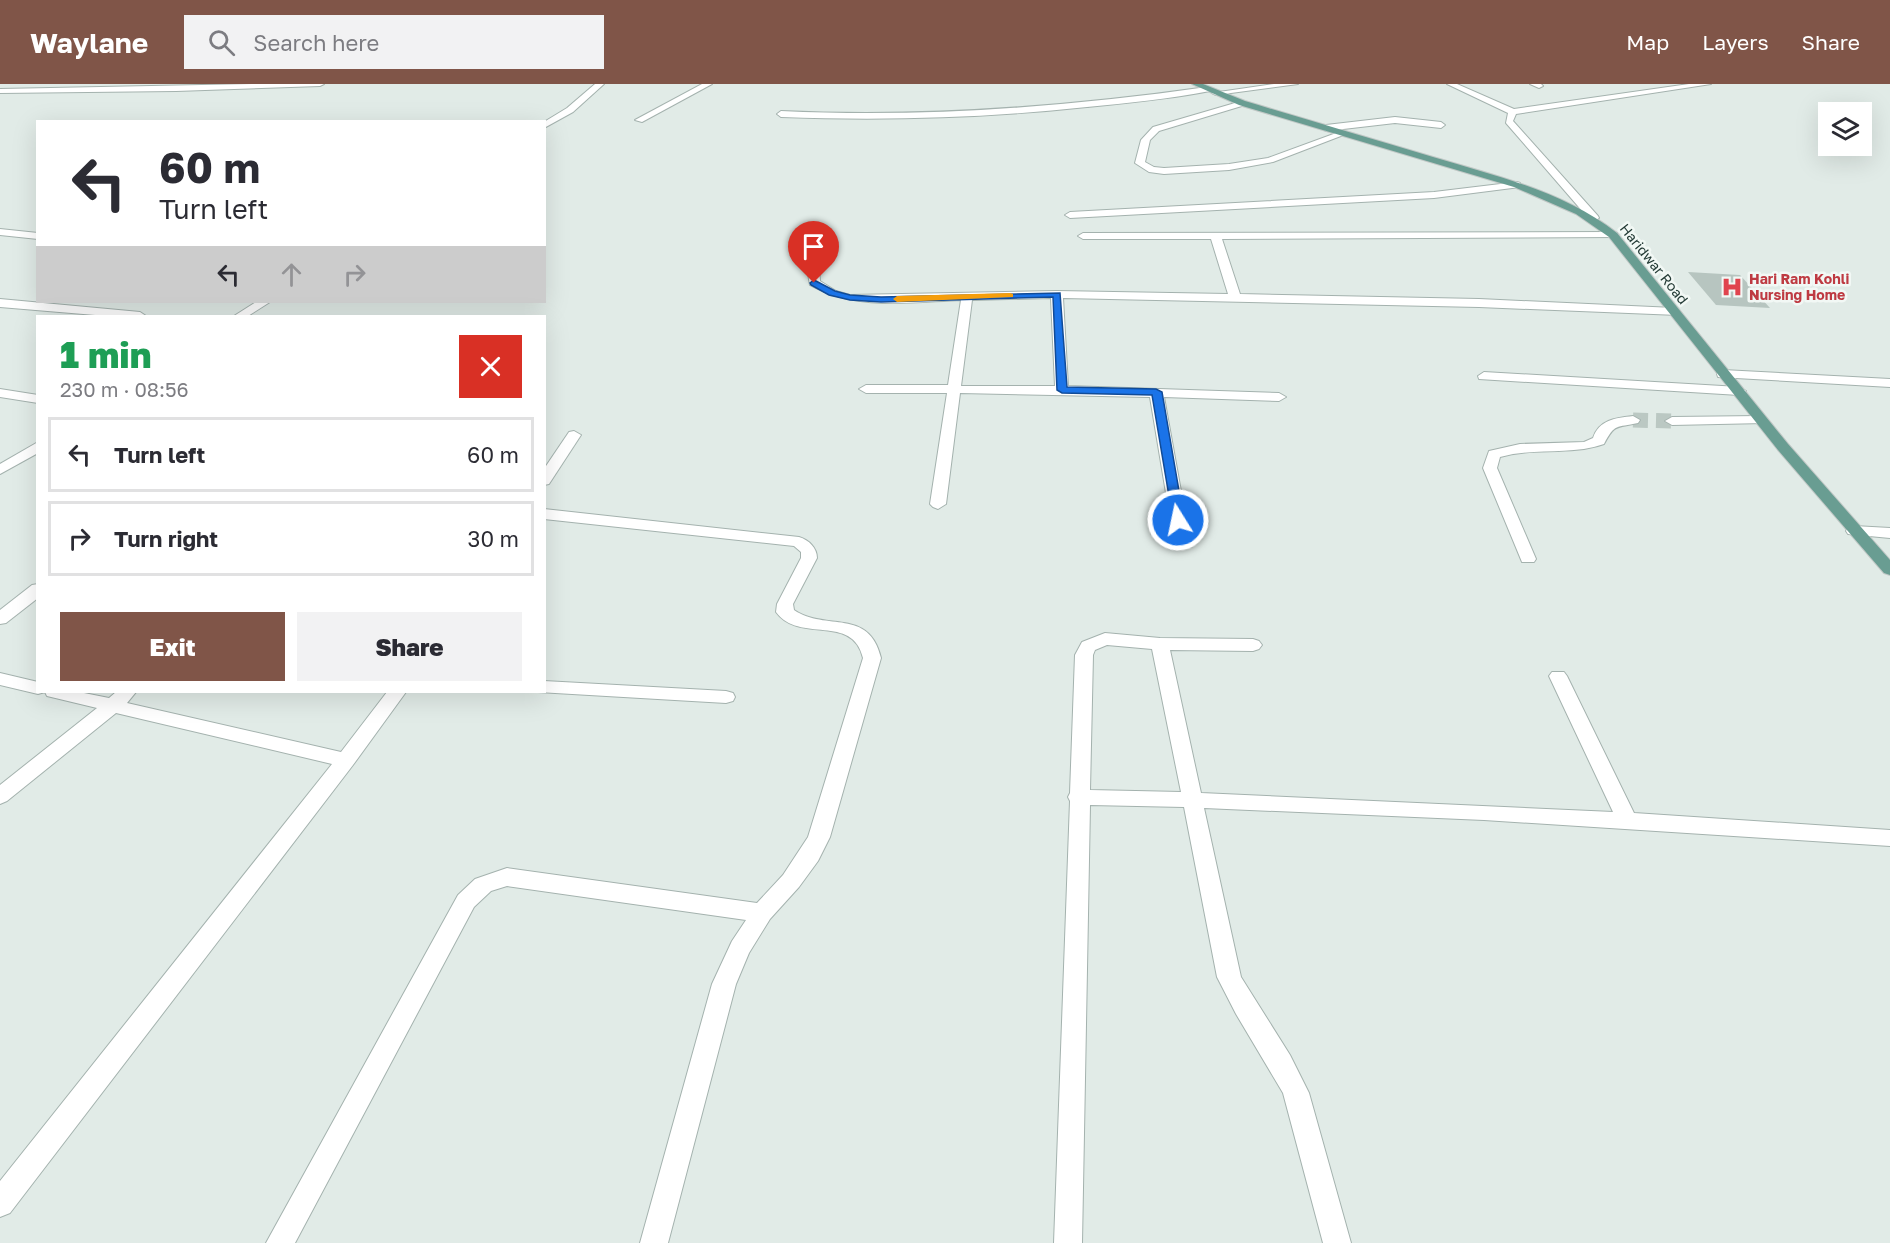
<!DOCTYPE html>
<html lang="en">
<head>
<meta charset="utf-8">
<style>
	body { margin:0; font-family:"Golos Text",sans-serif; background:#f2f2f3; color:#2b2b33; height:100vh; display:flex; flex-direction:column; font-size:22px; white-space:nowrap }
	* { box-sizing:border-box; margin:0 }
	p { font-size:20px; color:#7c7c81 }
	.icon { flex:none; width:33px; height:33px; fill:none; stroke:currentColor; stroke-width:2; stroke-linecap:round; stroke-linejoin:round }
	.map { position:relative; flex:1; overflow:hidden }
	.details { position:absolute; left:36px; top:231px; width:510px; height:378px; display:flex; flex-direction:column; background:#fff; border-radius:0px; box-shadow:0 6px 24px #0002 }
	.details>* { flex:none }
	.guide { position:absolute; left:36px; top:36px; width:510px; height:183px; border-radius:0px; box-shadow:0 6px 24px #0002; background:#fff; color:#2b2b33; overflow:hidden }
	.fabs { position:absolute; left:1818px; top:18px; display:grid; gap:12px }
	.fabs a { display:grid; place-items:center; width:54px; height:54px; border-radius:0px; background:#fff; box-shadow:0 6px 24px #0002; font-size:30px }
	.pin { position:absolute; display:grid; place-items:center; width:51px; height:51px; color:#fff; margin:-62px -26px; border-radius:50% 50% 50% 0; rotate:-45deg; box-shadow:0 0 6px #0007 }
	.pin .icon { rotate:45deg }
	.me { position:absolute; width:66px; margin:-33px; rotate:350deg; stroke-linejoin:round; filter:drop-shadow(0 0 4px #0008) }
	.turn { display:flex; align-items:center; gap:21px; height:126px; padding:0 24px; font-size:27px }
	.turn .icon { width:78px; height:78px; stroke-width:2.5 }
	.turn b { display:block; font-size:42px; line-height:51px }
	.lanes { display:flex; align-items:center; height:57px; padding:0 24px; background:#0003; justify-content:center; gap:30px; direction:ltr }
	.lanes .off { opacity:.35 }
	.round { display:grid; place-items:center; flex:none; width:63px; height:63px; border-radius:0px; background:#f2f2f3 }
	.head { display:flex; align-items:center; justify-content:space-between; height:102px; padding:0 24px }
	h1 { font-size:36px; font-weight:800; line-height:45px; color:#1e9e55 }
	.action { display:flex; gap:12px; margin-top:auto; padding:12px 24px }
	.action a { flex:1; height:69px; border-radius:0px; background:#805548; color:#fff; font-size:24px; font-weight:800; line-height:69px; text-align:center }
	.action a+a { background:#f2f2f3; color:#2b2b33 }
	ul { padding:0; list-style:none }
	li { display:flex; align-items:center; gap:18px; height:75px; margin:0 12px 9px; padding:0 12px; border:3px solid #e1e1e2; border-radius:0px }
	li div { flex:1 }
	li b { display:block; font-size:22px }
	li em { font-style:normal }
	header { display:flex; align-items:center; gap:36px; box-sizing:border-box; height:84px; padding:0 30px; background:#805548; color:#fff }
	header strong { font-size:28px }
	nav { display:flex; gap:33px; margin-inline-start:auto; font-size:21px }
	.search { width:420px; height:54px; background:#f2f2f3; display:flex; align-items:center; gap:15px; box-sizing:border-box; padding:0 21px; border-radius:0px; color:#7c7c81; font-size:22px }
	.map>svg:first-child { display:block }
	.building { fill:#b7c5c0 }
	.lines { fill:none; stroke-linecap:round; stroke-linejoin:round }
	.minor-tunnel { stroke:#bbc8c3; stroke-width:15; stroke-dasharray:15 8; stroke-linecap:butt }
	.minor-casing { stroke:#a4b2ae; stroke-width:2 }
	.major-casing { stroke:#c1c8c6; stroke-width:2 }
	.minor { fill:#fff; fill-rule:evenodd }
	.major { fill:#699d92; fill-rule:evenodd }
	.route { fill:#1a73e8; stroke:#114b97; stroke-width:1.5 }
	.slow { fill:#f59e0b }
	.labels { text-anchor:middle; stroke-width:5; stroke-linejoin:round; paint-order:stroke }
	.far-street-label { font-size:14px; fill:#233a35; stroke:#f2f8f5 }
	.far-health-label { font-size:14px; font-weight:bold; fill:#be3a42; stroke:#f2f8f5; text-anchor:start }
</style>
</head>
<body>
<header>
<strong>Waylane</strong>
<div class="search"><svg class="icon" aria-label="search" viewBox="0 0 24 24"><circle cx="10" cy="10" r="6"/><path d="M15 15l6 6"/></svg>Search here</div>
<nav><a>Map</a><a>Layers</a><a>Share</a></nav>
</header>
<div class="map">
<svg width="1890" height="1159" viewBox="0 0 1890 1159">
	<rect width="100%" height="100%" fill="#e1ebe7"/>
	<path class="building" d="M 1688,188 L 1740,191 L 1770,224 L 1716,221 Z"/>
	<g class="lines">
		<path class="minor-tunnel" d="M 1633,336 L 1672,337"/>
		<defs>
			<g id="minor">
				<path d="M 252,0 L 324,0 L 320,2 L 176,7 L 0,9 L 0,5 Z"/>
				<path d="M 595,0 L 604,0 L 573,28 L 544,44 L 544,38 L 567,24 Z"/>
				<path d="M 702,0 L 712,0 L 642,38 L 635,36 Z"/>
				<path d="M 1274,0 L 1298,0 L 1216,11 L 1212,9 Z"/>
				<path d="M 1447,0 L 1457,0 L 1514,25 L 1689,0 L 1711,0 L 1516,30 L 1513,37 L 1598,132 L 1599,134 L 1594,137 L 1590,136 L 1506,39 L 1508,29 Z"/>
				<path d="M 1530,0 L 1541,0 L 1543,2 L 1539,4 Z"/>
				<path d="M 1207,3 L 1210,3 L 1210,7 C 1170,15 1128,19 1087,23 C 985,34 884,37 781,33 L 777,30 L 781,27 C 924,34 1065,23 1207,3 Z"/>
				<path d="M 1242,17 L 1246,19 L 1245,21 L 1159,47 L 1150,56 L 1145,78 L 1154,83 L 1164,84 L 1229,80 L 1268,74 L 1339,48 L 1346,50 L 1273,78 L 1229,86 L 1164,90 L 1149,88 L 1135,79 L 1141,56 L 1153,43 Z"/>
				<path d="M 1395,33 L 1441,38 L 1445,41 L 1441,44 L 1395,39 L 1326,47 L 1322,44 L 1326,41 Z"/>
				<path d="M 1517,98 L 1520,99 L 1520,103 L 1434,114 L 1070,134 L 1065,131 L 1070,128 L 1434,108 Z"/>
				<path d="M 0,145 L 38,149 L 38,155 L 0,151 Z"/>
				<path d="M 1613,148 L 1617,149 L 1617,153 L 1222,155 L 1240,210 L 1479,215 L 1674,224 L 1680,228 L 1678,231 L 1479,223 L 1063,214 L 1068,302 L 1279,309 L 1286,313 L 1279,317 L 1164,313 L 1190,457 L 1182,462 L 1174,457 L 1150,313 L 960,309 L 946,420 L 938,425 L 933,423 L 930,420 L 947,309 L 866,309 L 859,305 L 866,301 L 948,301 L 961,216 C 910,218 856,227 810,201 L 807,184 L 819,170 L 827,170 L 828,172 L 819,184 L 820,197 L 836,207 L 850,211 L 1057,207 L 1228,210 L 1211,155 L 1083,155 L 1078,152 L 1083,149 ZM 1051,214 L 1055,302 L 961,302 L 972,216 Z"/>
				<path d="M 0,215 L 140,228 L 146,232 L 107,232 L 0,223 Z"/>
				<path d="M 256,218 L 270,218 L 248,232 L 234,232 Z"/>
				<path d="M 1723,286 L 1890,295 L 1890,303 L 1718,293 L 1717,290 L 1718,287 Z"/>
				<path d="M 1484,288 L 1739,303 L 1746,307 L 1739,311 L 1479,295 L 1478,292 Z"/>
				<path d="M 0,305 L 38,311 L 38,319 L 0,313 Z"/>
				<path d="M 1633,332 L 1640,336 L 1638,339 C 1616,344 1615,339 1604,360 C 1569,372 1535,363 1500,373 L 1497,384 L 1536,475 L 1534,478 L 1522,478 L 1483,384 L 1489,367 L 1520,360 L 1584,358 L 1593,354 C 1599,336 1615,334 1633,332 Z"/>
				<path d="M 1760,332 L 1767,336 L 1765,339 L 1672,341 L 1665,337 L 1672,333 Z"/>
				<path d="M 574,347 L 581,351 L 549,400 L 544,401 L 544,385 L 569,348 Z"/>
				<path d="M 38,358 L 38,369 L 0,390 L 0,380 Z"/>
				<path d="M 544,425 L 799,453 C 809,456 817,464 817,474 L 793,520 L 794,526 C 826,548 869,523 881,574 L 830,753 L 818,777 L 799,803 L 770,835 L 749,869 L 736,900 L 668,1159 L 640,1159 L 712,900 L 732,857 L 746,836 L 507,802 L 491,807 L 474,823 L 295,1159 L 266,1159 L 458,811 L 475,795 L 507,784 L 757,819 L 783,791 L 808,753 L 863,574 C 853,529 799,560 776,528 L 777,520 L 801,474 L 801,468 L 794,462 L 544,435 Z"/>
				<path d="M 1854,442 L 1890,444 L 1890,454 L 1848,450 L 1846,447 L 1848,444 Z"/>
				<path d="M 38,500 L 38,514 L 6,539 L 0,540 L 0,526 L 32,501 Z"/>
				<path d="M 1105,549 L 1160,554 L 1253,555 L 1259,557 L 1262,561 L 1259,565 L 1253,567 L 1170,566 L 1201,709 L 1613,728 L 1549,592 L 1552,588 L 1564,588 L 1567,592 L 1634,729 L 1890,746 L 1890,762 L 1484,736 L 1204,724 L 1241,893 L 1290,971 L 1309,1009 L 1351,1159 L 1323,1159 L 1283,1009 L 1236,930 L 1217,893 L 1184,723 L 1090,721 L 1082,1159 L 1054,1159 L 1070,717 L 1068,713 L 1070,709 L 1075,571 L 1082,558 ZM 1107,561 L 1152,565 L 1181,708 L 1090,706 L 1093,571 L 1095,566 Z"/>
				<path d="M 0,589 L 38,598 L 38,608 L 45,608 L 38,610 L 0,601 Z"/>
				<path d="M 544,597 L 726,607 L 733,609 L 735,613 L 733,617 L 726,619 L 538,608 L 544,608 Z"/>
				<path d="M 45,608 L 79,608 L 109,614 L 116,608 L 136,608 L 127,619 L 341,668 L 387,608 L 406,608 L 353,681 L 10,1129 L 0,1133 L 0,1097 L 332,680 L 116,629 L 7,717 L 0,720 L 0,701 L 97,624 L 47,612 Z"/>
			</g>
			<path id="major" d="M 1192,0 L 1203,0 L 1245,17 C 1307,36 1370,54 1433,73 C 1496,92 1563,107 1617,149 L 1788,360 L 1890,476 L 1890,491 L 1884,489 L 1778,366 L 1609,153 L 1576,130 L 1514,103 L 1239,21 Z"/>
		</defs>
		<use href="#minor" class="minor-casing"/>
		<use href="#major" class="major-casing"/>
		<use href="#minor" class="minor"/>
		<use href="#major" class="major"/>
	</g>
	<path class="route" d="M 814,196 L 835,207 L 850,211 L 881,213 L 1060,209 L 1067,303 L 1156,305 L 1162,308 L 1184,436 L 1178,439 L 1173,436 L 1152,311 L 1062,309 L 1057,306 L 1053,213 L 881,218 L 850,216 L 829,211 L 811,201 L 810,199 Z"/>
	<path class="slow" d="M 1010,209 L 1013,210 L 1013,213 L 897,218 L 893,215 L 897,212 Z"/>
	<defs>
		<symbol id="hospital-bare" viewBox="-9 -9 18 18"><path d="M-5-5h3v3.5h4V-5h3V5h-3V1.5h-4V5h-3Z" fill="#e0444e" stroke="#f2f8f5" stroke-width="2.5" paint-order="stroke"/></symbol>
	</defs>
	<g fill-rule="evenodd">
		<use href="#hospital-bare" x="1717" y="188" width="30" height="30"/>
	</g>
	<g class="labels">
		<g class="far-street-label">
			<text transform="translate(1654 180) rotate(51)" y="5">Haridwar Road</text>
		</g>
		<g class="far-health-label">
			<text x="1749" y="200">Hari Ram Kohli<tspan x="1749" dy="16">Nursing Home</tspan></text>
		</g>
	</g>
</svg>
<div class="fabs">
<a><svg class="icon" aria-label="layers" viewBox="0 0 24 24"><path d="M12 4l9 5-9 5-9-5zM3 14l9 5 9-5"/></svg></a>
</div>
<div class="pin" style="left:814px;top:199px;background:#d93025"><svg class="icon" aria-label="arrive" viewBox="0 0 24 24"><path d="M6 21V4h12l-3 4 3 4H6"/></svg></div>
<svg class="me" style="left:1178px;top:436px" viewBox="-20 -20 40 40"><circle r="17" fill="#1a73e8" stroke="#fff" stroke-width="3"/><path d="M0-11L8 9 0 5-8 9z" fill="#fff"/></svg>
<div class="guide">
<div class="turn"><svg class="icon" aria-label="left" viewBox="0 0 24 24"><path d="M17 20v-9H6M10 6l-5 5 5 5"/></svg><div><b>60 m</b>Turn left</div></div>
<div class="lanes"><svg class="icon" aria-label="left" viewBox="0 0 24 24"><path d="M17 20v-9H6M10 6l-5 5 5 5"/></svg><svg class="icon off" aria-label="ahead" viewBox="0 0 24 24"><path d="M12 20V5M6 11l6-6 6 6"/></svg><svg class="icon off" aria-label="right" viewBox="0 0 24 24"><path d="M7 20v-9h11M14 6l5 5-5 5"/></svg></div>
</div>
<section class="details">
<div class="head"><div><h1>1 min</h1><p>230 m · 08:56</p></div><a class="round" style="background:#d93025;color:#fff"><svg class="icon" aria-label="close" viewBox="0 0 24 24"><path d="M6 6l12 12M18 6L6 18"/></svg></a></div>
<ul>
<li><svg class="icon" aria-label="left" viewBox="0 0 24 24"><path d="M17 20v-9H6M10 6l-5 5 5 5"/></svg><div><b>Turn left</b></div><em>60 m</em></li>
<li><svg class="icon" aria-label="right" viewBox="0 0 24 24"><path d="M7 20v-9h11M14 6l5 5-5 5"/></svg><div><b>Turn right</b></div><em>30 m</em></li>
</ul>
<div class="action"><a>Exit</a><a>Share</a></div>
</section>
</div>
</body>
</html>
